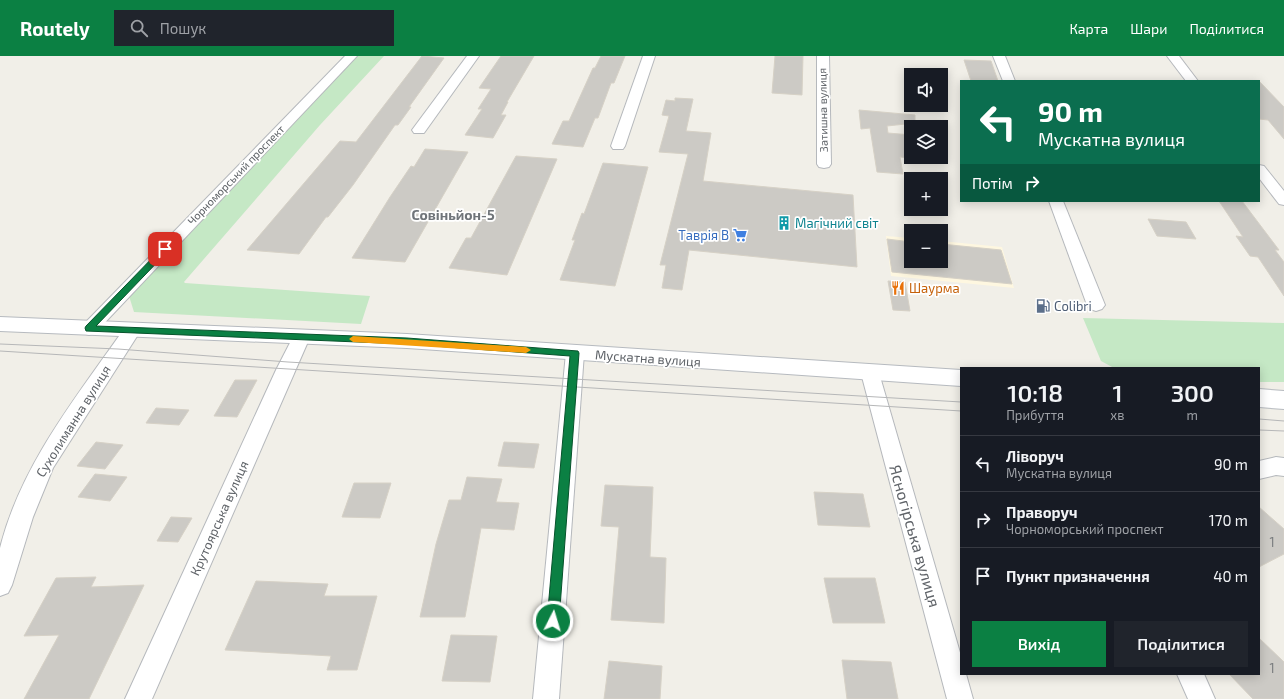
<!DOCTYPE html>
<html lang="uk">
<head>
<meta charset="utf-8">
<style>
	body { margin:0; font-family:"Exo 2",sans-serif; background:#20242c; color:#f1f3f6; height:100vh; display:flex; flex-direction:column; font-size:15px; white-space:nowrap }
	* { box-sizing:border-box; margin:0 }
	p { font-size:13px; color:#9ea1a6 }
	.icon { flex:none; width:22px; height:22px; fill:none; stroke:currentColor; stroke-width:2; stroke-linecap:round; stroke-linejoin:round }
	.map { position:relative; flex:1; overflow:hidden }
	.panel { position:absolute; left:960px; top:311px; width:300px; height:308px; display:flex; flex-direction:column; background:#171b24; border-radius:0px; box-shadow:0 2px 10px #0003 }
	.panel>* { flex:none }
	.hud { position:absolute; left:960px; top:24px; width:300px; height:122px; border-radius:0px; box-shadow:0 2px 10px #0003; background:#0b6e4f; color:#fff; overflow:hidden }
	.fabs { position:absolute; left:904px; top:12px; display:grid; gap:8px }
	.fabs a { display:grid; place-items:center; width:44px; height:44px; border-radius:0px; background:#171b24; box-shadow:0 2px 10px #0003; font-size:20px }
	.pin { position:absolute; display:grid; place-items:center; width:34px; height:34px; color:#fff; margin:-17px; border-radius:8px; box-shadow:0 2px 6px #0006 }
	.me { position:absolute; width:44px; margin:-22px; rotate:5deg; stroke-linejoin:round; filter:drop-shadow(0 0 3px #0008) }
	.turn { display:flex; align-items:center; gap:14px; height:84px; padding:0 12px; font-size:18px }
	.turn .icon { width:52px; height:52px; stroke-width:2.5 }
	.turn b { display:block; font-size:28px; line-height:34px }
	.then { display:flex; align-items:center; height:38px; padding:0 12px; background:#0003; gap:8px; font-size:15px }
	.eta { display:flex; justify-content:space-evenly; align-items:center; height:68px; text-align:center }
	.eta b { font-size:24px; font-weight:600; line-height:28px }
	.cta { display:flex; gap:8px; margin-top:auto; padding:8px 12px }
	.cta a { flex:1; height:46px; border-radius:0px; background:#0b8043; color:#fff; font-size:16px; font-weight:600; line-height:46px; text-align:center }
	.cta a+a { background:#20242c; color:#f1f3f6 }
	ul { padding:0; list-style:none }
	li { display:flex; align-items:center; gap:12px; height:56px; padding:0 12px; border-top:1px solid #363941 }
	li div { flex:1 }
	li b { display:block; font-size:15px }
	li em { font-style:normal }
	header { display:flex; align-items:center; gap:24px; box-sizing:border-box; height:56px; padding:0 20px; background:#0b8043; color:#fff }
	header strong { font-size:19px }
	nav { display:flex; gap:22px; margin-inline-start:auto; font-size:14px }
	.search { width:280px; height:36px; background:#20242c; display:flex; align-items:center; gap:10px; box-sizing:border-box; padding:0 14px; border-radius:0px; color:#9ea1a6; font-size:15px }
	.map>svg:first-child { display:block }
	.commercial { fill:#fef7e0 }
	.green { fill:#c5e8c5 }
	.building { fill:#cccac5; stroke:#d6d1c6 }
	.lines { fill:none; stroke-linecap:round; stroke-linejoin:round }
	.street-casing { stroke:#b5b8bc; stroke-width:2 }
	.secondary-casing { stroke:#b6babf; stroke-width:2 }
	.street { fill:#fff; fill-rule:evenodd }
	.secondary { fill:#fff; fill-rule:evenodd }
	.tram { stroke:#b6b7b8; stroke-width:1 }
	.route { fill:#0b8043; stroke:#07532c }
	.slow { fill:#f59e0b }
	.labels { text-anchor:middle; stroke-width:3.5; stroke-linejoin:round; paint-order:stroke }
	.far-street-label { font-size:11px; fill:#5f6368; stroke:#fff }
	.culture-label { font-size:13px; fill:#0d838f; stroke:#fff; text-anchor:start }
	.shop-label { font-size:13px; fill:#366cbe; stroke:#fff; text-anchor:end }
	.food-label { font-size:13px; fill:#c56008; stroke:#fff; text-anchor:start }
	.service-label { font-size:13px; fill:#4e5e75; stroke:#fff; text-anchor:start }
	.street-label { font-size:13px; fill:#5f6368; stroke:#fff }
	.near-number-label { font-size:13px; fill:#7a7d7f }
	.far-district-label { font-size:14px; font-weight:bold; fill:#70757a; stroke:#fff }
	.near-street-label { font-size:16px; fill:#5f6368; stroke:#fff }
</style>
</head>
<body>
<header>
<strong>Routely</strong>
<div class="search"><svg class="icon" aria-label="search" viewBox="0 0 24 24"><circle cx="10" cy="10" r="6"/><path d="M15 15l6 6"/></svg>Пошук</div>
<nav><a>Карта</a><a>Шари</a><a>Поділитися</a></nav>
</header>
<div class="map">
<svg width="1284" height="643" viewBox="0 0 1284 643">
	<rect width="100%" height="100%" fill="#f1efe8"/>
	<path class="commercial" d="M 886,180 L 911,182 L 911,205 L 941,205 L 941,185 L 1002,191 L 1014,232 L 891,220 Z"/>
	<g class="green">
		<path d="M 358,0 L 384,0 L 320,69 L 184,226 L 185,227 L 370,240 L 361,268 L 134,256 L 129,240 L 215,146 Z"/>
		<path d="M 1083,262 L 1284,267 L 1284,326 L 1259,326 L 1259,312 L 1114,312 L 1101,305 Z"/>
	</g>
	<g class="building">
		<path d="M 422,0 L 444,2 L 409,51 L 411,51 L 398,69 L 395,69 L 353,129 L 328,161 L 326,161 L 299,198 L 247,194 L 340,85 L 356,86 Z"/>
		<path d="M 501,0 L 534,0 L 507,46 L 508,46 L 501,59 L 506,59 L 493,82 L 465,79 L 482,53 L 478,53 L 491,33 L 479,32 Z"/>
		<path d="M 601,0 L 625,0 L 614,27 L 611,27 L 598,62 L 595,62 L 583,91 L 552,88 L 563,65 L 569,65 L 593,12 L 595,12 Z"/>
		<path d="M 775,0 L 803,0 L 802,39 L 772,37 Z"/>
		<path d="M 964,4 L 991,5 L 998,25 L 971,25 Z"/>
		<path d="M 1259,25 L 1284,51 L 1284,83 L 1268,64 L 1259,63 Z"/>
		<path d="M 675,42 L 693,43 L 686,75 L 711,77 L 703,125 L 853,139 L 857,211 L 689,194 L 682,234 L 662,232 L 666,209 L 660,209 L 688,98 L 659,96 L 669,60 L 662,59 L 666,44 L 675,45 Z"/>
		<path d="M 859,54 L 915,59 L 915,67 L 887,70 L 888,77 L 911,79 L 911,102 L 900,101 L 903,118 L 877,116 L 870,72 L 861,73 Z"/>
		<path d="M 425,93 L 468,96 L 405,206 L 352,202 L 390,141 L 411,110 L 414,111 Z"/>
		<path d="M 516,100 L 557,103 L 507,219 L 449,212 L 466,182 L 471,182 Z"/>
		<path d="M 603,107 L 648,111 L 615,230 L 560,224 L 575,184 L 572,184 L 582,157 L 584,158 Z"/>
		<path d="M 1219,145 L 1242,145 L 1279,194 L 1275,194 L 1284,206 L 1284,240 L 1258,201 L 1250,200 L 1236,180 L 1243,181 Z"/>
		<path d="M 1148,163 L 1186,166 L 1196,183 L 1157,180 Z"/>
		<path d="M 887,183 L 911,186 L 911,205 L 941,205 L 941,188 L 1001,194 L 1012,228 L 892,216 Z"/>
		<path d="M 888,225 L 905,226 L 910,255 L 893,254 Z"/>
		<path d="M 235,324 L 257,324 L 237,361 L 214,360 Z"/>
		<path d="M 156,352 L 189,354 L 179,369 L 146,367 Z"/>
		<path d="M 96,386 L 123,389 L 105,413 L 77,410 Z"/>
		<path d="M 504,386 L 539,388 L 534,412 L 498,410 Z"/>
		<path d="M 95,418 L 127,421 L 110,445 L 78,441 Z"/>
		<path d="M 467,421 L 502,423 L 496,446 L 519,447 L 514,474 L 481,472 L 465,561 L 420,561 L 436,488 L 449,444 L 461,444 Z"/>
		<path d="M 354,427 L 391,427 L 380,462 L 342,461 Z"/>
		<path d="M 605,429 L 653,431 L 650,501 L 666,502 L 664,567 L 611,564 L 619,471 L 601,470 Z"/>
		<path d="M 814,436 L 863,438 L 870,471 L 818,469 Z"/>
		<path d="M 1259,451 L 1284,473 L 1284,498 L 1259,511 Z"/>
		<path d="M 171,461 L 192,462 L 178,486 L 157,485 Z"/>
		<path d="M 96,521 L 91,531 L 144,529 L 89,643 L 24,643 L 59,579 L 24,580 L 56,522 Z"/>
		<path d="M 824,522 L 875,522 L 885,567 L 833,567 Z"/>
		<path d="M 256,525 L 328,528 L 324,540 L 377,540 L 357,614 L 327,614 L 331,600 L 225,594 Z"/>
		<path d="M 451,579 L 497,580 L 490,626 L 442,625 Z"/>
		<path d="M 1259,582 L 1284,606 L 1284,643 L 1253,643 L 1229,618 L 1259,618 Z"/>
		<path d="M 842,604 L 891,606 L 898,643 L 847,643 Z"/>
		<path d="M 609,605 L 662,610 L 660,643 L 604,643 Z"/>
	</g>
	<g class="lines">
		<defs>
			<g id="street">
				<path d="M 345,0 L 357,0 L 95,277 L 89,279 L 83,277 L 80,273 L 83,269 Z"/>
				<path d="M 467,0 L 479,0 L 424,77 L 414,77 L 412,74 Z"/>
				<path d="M 643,0 L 655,0 L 625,90 L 623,93 L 613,93 L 611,90 Z"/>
				<path d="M 817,0 L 829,0 L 831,108 L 829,111 L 824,112 L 819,111 L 817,108 Z"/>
				<path d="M 993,0 L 1005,0 L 1015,25 L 1003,25 Z"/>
				<path d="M 1167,0 L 1179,0 L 1198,25 L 1186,25 Z"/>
				<path d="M 1259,109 L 1264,110 L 1284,135 L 1284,149 L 1279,148 L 1259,122 Z"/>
				<path d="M 1049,145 L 1063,145 L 1105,249 L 1102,253 L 1096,255 L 1090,253 L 1087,249 Z"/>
				<path d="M 132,268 L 138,270 L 141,274 L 53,412 L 33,461 L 12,529 L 8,537 L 0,540 C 0,526 0,505 0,492 C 21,408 78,339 126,270 Z"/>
				<path d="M 301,275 L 307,277 L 310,281 L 152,643 L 125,643 L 276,314 L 295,277 Z"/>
				<path d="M 575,290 L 582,292 L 584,297 L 559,643 L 533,643 L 566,297 L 568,292 Z"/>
				<path d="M 870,310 L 877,312 L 879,317 L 961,600 L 961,618 L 966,618 L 973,643 L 947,643 L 861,317 L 863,312 Z"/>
				<path d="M 1276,401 L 1284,402 L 1284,420 L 1276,419 L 1259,423 L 1259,405 Z"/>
				<path d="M 1177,618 L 1204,618 L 1215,643 L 1188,643 Z"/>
			</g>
			<g id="secondary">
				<path d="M 0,261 L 407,278 L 961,314 L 961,330 L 407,292 L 0,275 Z"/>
				<path d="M 1259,333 L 1284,335 L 1284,353 L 1259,351 Z"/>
			</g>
		</defs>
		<use href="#street" class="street-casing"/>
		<use href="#secondary" class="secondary-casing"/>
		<use href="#street" class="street"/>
		<use href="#secondary" class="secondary"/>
		<g class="tram">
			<path d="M 0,288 L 118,293 L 288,306 L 961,346"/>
			<path d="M 0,295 L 961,355"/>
			<path d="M 1259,363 L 1284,365"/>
			<path d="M 1259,374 L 1284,375"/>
		</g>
	</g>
	<path class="route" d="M 165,191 L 168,192 L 168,195 L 96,270 L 407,282 L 578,295 L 579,297 L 559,565 L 557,569 L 553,571 L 549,569 L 547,565 L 570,300 L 407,288 L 86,275 L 85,272 L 86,270 L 162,192 Z"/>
	<path class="slow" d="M 353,280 L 526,291 L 531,294 L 526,297 L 353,286 L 349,283 Z"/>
	<defs>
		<symbol id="building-bare" viewBox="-9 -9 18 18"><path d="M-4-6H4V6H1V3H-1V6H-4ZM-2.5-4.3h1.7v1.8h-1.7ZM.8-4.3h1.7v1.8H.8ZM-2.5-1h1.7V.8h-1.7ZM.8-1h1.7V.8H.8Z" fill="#0f9aa8" stroke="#fff" stroke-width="2.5" paint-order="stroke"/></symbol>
		<symbol id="supermarket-bare" viewBox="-9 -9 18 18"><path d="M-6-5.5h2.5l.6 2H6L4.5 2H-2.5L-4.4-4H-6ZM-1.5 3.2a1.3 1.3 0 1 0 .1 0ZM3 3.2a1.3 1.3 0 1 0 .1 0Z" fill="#3f7fe0" stroke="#fff" stroke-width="2.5" paint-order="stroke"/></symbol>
		<symbol id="restaurant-bare" viewBox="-9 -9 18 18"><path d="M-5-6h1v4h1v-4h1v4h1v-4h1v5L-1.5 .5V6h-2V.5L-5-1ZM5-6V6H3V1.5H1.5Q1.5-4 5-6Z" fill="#e8710a" stroke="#fff" stroke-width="2.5" paint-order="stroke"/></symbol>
		<symbol id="fuel-bare" viewBox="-9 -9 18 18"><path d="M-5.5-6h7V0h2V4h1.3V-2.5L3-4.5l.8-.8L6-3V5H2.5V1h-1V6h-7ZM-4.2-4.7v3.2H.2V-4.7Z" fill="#5c6f8a" stroke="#fff" stroke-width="2.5" paint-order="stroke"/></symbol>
	</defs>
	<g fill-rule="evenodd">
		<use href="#building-bare" x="774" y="157" width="20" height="20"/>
		<use href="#supermarket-bare" x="730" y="169" width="20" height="20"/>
		<use href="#restaurant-bare" x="888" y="222" width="20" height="20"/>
		<use href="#fuel-bare" x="1033" y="240" width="20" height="20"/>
	</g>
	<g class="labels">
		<g class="far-street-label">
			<text transform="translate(823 54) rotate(-91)" y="4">Затишна вулиця</text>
			<text transform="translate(236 119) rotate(-46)" y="4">Чорноморський проспект</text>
		</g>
		<g class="culture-label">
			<text x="795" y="172">Магічний світ</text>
		</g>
		<g class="shop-label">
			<text x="729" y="184">Таврія В</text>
		</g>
		<g class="food-label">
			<text x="909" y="237">Шаурма</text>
		</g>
		<g class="service-label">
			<text x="1054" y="255">Colibri</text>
		</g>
		<g class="street-label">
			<text transform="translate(648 302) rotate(4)" y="5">Мускатна вулиця</text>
			<text transform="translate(73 365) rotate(-58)" y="5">Сухолиманна вулиця</text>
			<text transform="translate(219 462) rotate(-66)" y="5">Крутоярська вулиця</text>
		</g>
		<g class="near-number-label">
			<text x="1272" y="491">1</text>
			<text x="1272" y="617">1</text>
		</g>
		<g class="far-district-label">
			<text x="453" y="164">Совіньйон-5</text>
		</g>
		<g class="near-street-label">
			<text transform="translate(915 480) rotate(74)" y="6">Ясногірська вулиця</text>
		</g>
	</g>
</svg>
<div class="fabs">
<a><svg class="icon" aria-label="sound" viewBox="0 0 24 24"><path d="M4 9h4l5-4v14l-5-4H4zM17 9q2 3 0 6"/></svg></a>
<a><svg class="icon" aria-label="layers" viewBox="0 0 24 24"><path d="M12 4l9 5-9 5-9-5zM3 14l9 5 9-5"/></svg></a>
<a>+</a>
<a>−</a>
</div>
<div class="pin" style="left:165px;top:193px;background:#d93025"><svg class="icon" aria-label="arrive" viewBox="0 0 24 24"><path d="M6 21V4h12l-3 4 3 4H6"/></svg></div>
<svg class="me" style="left:553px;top:565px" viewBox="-20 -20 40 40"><circle r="17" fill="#0b8043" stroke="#fff" stroke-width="3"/><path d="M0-11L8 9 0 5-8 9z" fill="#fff"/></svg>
<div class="hud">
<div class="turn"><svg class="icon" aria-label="left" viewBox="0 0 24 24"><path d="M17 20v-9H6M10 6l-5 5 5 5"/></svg><div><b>90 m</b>Мускатна вулиця</div></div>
<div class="then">Потім<svg class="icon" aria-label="right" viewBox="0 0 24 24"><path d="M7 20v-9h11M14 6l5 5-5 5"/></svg></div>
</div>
<section class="panel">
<div class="eta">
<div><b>10:18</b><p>Прибуття</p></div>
<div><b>1</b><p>хв</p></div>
<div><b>300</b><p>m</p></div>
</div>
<ul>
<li><svg class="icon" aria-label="left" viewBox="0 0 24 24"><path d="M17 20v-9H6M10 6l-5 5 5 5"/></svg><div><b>Ліворуч</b><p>Мускатна вулиця</p></div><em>90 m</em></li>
<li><svg class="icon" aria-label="right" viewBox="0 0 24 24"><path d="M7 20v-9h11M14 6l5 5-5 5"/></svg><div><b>Праворуч</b><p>Чорноморський проспект</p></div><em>170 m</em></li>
<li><svg class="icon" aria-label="arrive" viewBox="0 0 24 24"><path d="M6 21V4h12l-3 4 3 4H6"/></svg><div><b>Пункт призначення</b></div><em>40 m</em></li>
</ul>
<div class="cta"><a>Вихід</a><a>Поділитися</a></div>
</section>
</div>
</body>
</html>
